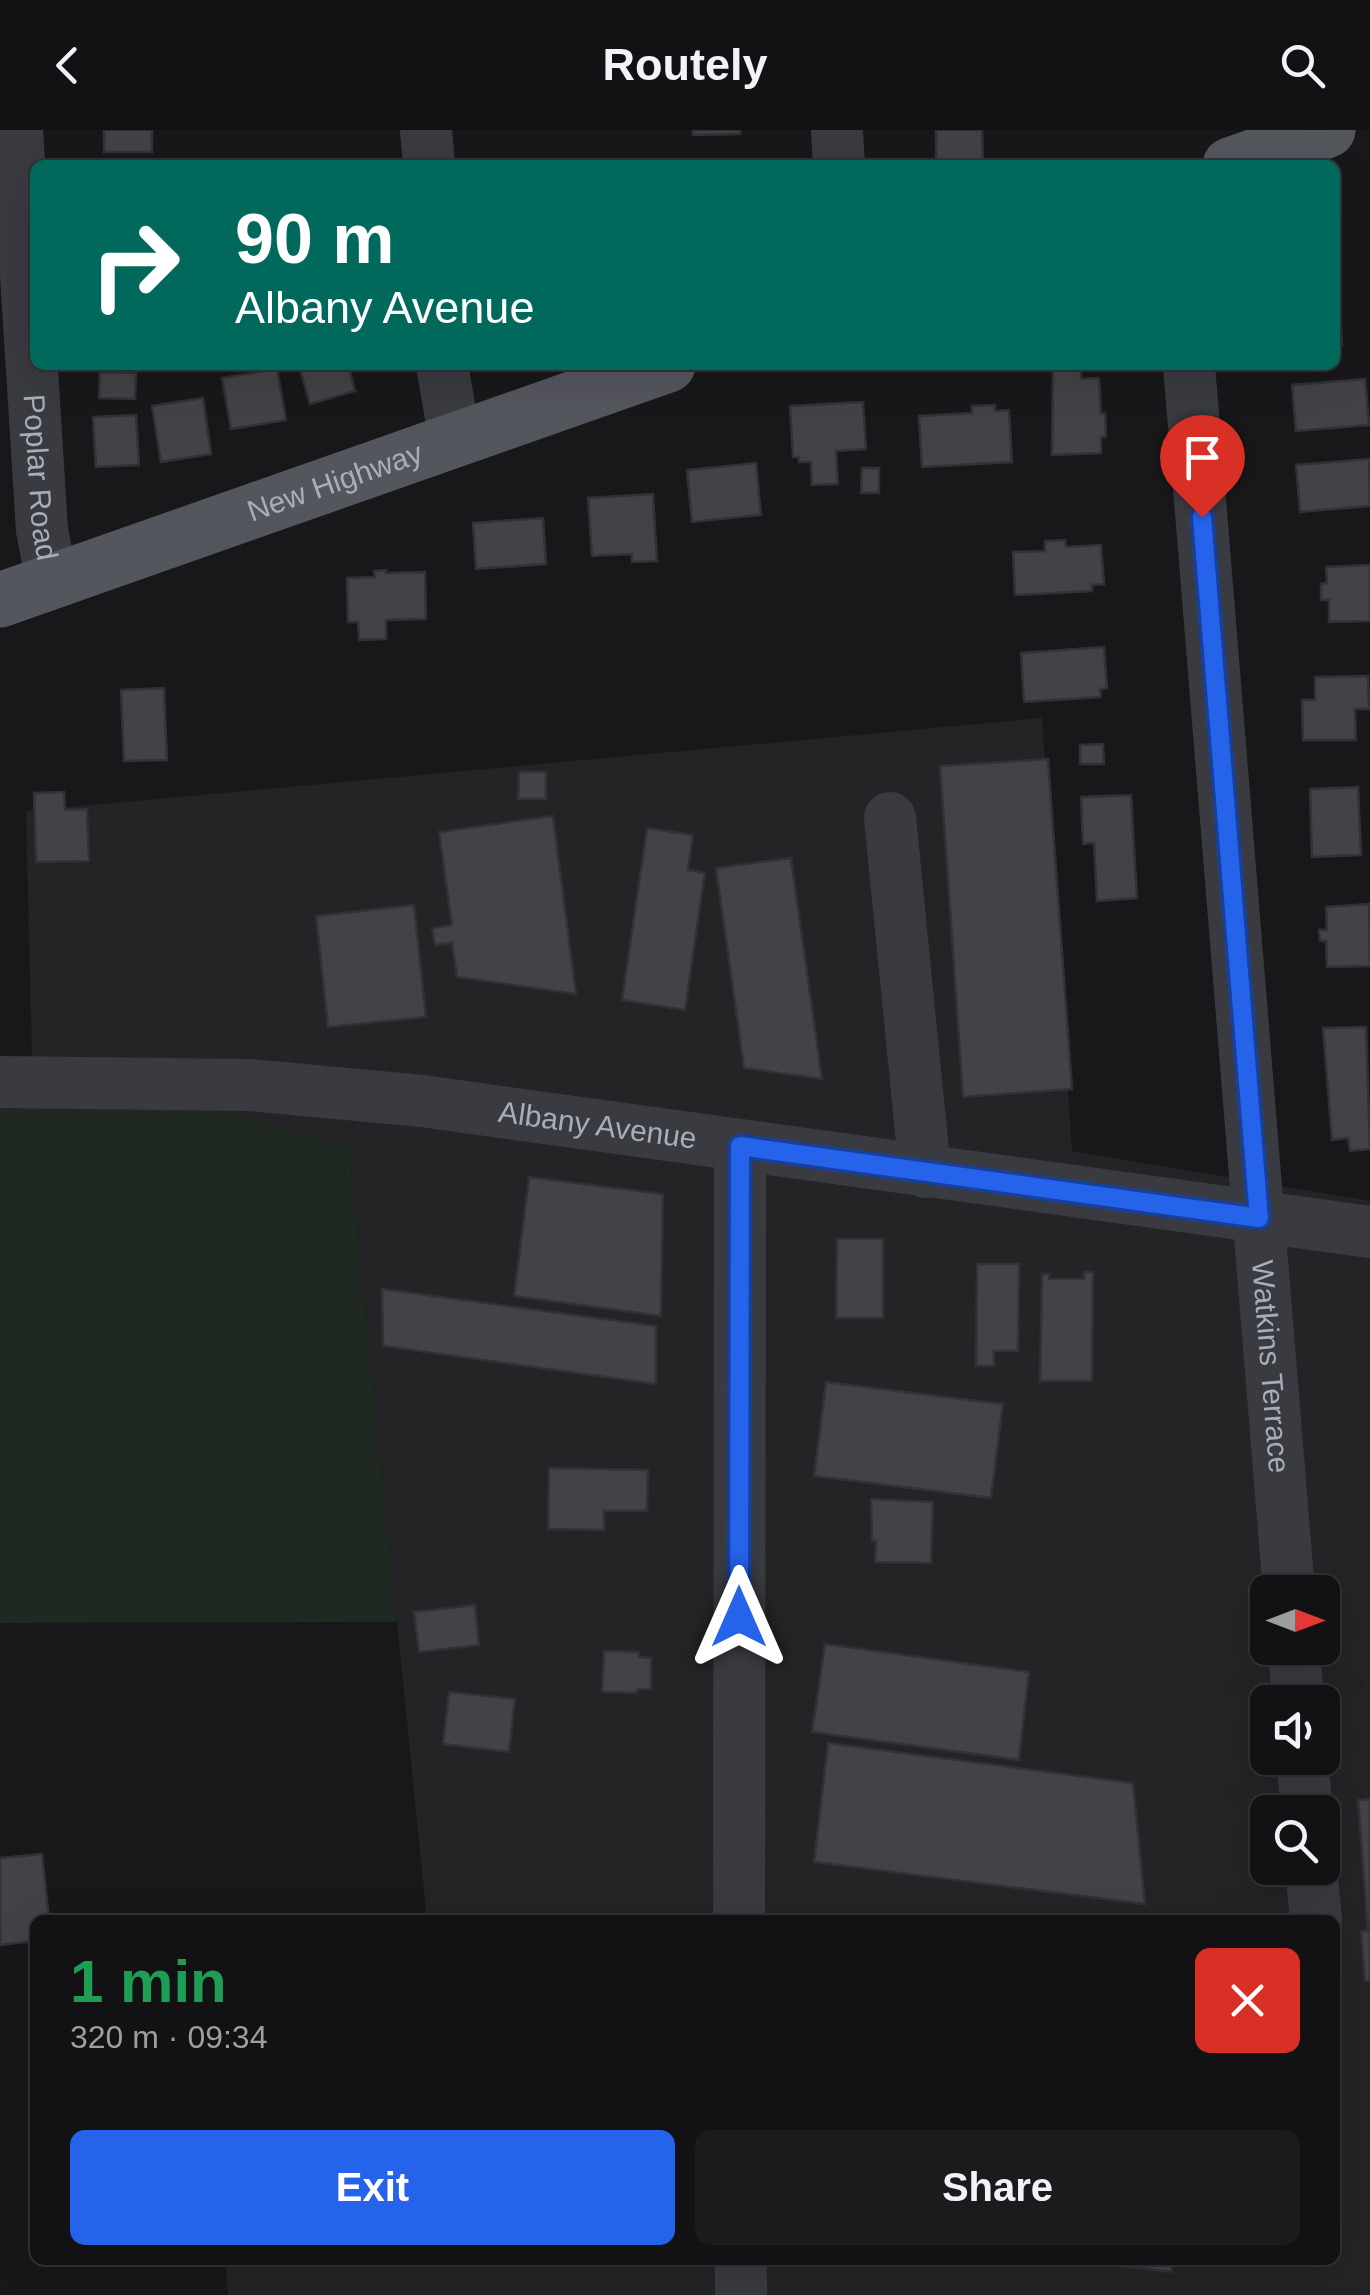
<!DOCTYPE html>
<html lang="en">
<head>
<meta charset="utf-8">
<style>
	body { margin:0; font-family:Helvetica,sans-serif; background:#1b1b1d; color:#f1f3f6; height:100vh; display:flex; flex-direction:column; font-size:38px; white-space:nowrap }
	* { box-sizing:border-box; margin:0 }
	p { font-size:32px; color:#9c9ea0 }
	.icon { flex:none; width:55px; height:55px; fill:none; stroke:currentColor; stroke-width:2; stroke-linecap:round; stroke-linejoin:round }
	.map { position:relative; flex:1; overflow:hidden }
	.details { position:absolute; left:30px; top:1785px; width:1310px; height:350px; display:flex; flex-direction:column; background:#121214; border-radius:15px; box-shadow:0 10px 40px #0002,0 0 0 2px #313234 }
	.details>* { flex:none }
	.banner { position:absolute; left:30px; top:30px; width:1310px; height:210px; border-radius:15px; box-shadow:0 10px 40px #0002,0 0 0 2px #313234; background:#00695c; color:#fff; overflow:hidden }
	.needle { width:65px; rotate:90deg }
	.tools { position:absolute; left:1250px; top:1445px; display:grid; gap:20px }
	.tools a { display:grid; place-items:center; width:90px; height:90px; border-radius:15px; background:#121214; box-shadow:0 10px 40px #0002,0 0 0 2px #313234; font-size:50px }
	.pin { position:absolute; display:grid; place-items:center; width:85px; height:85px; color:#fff; margin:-102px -42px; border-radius:50% 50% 50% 0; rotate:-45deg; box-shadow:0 0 10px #0007 }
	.pin .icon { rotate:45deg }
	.me { position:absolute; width:110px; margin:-55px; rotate:0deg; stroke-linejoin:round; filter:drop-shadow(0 0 8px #0008) }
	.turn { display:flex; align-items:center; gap:35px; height:210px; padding:0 40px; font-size:45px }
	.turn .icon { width:130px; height:130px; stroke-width:2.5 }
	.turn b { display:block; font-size:70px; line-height:85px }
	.round { display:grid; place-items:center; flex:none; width:105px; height:105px; border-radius:15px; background:#1b1b1d }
	.headline { display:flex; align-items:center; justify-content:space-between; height:170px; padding:0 40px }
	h1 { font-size:60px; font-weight:700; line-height:75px; color:#1e9e55 }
	.cta { display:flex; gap:20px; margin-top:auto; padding:20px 40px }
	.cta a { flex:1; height:115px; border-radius:15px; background:#2563eb; color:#fff; font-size:40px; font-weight:700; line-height:115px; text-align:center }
	.cta a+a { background:#1b1b1d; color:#f1f3f6 }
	header { display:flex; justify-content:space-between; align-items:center; height:130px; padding:0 40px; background:#121214; font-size:45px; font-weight:700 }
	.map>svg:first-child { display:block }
	.built { fill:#242427; fill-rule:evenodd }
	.green { fill:#1f2821 }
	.building { fill:#424247; stroke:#323236; stroke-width:2.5 }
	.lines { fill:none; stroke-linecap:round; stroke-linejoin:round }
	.minor { stroke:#3a3b41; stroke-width:52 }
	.major { stroke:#54565e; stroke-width:55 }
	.route-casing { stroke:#184099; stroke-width:25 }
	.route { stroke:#2563eb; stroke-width:18 }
	.labels { text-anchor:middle; stroke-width:8; stroke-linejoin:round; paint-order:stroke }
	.street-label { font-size:30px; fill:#a9adba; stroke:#131315 }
</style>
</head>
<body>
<header><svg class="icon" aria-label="back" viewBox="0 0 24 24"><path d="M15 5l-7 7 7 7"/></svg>Routely<svg class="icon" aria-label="search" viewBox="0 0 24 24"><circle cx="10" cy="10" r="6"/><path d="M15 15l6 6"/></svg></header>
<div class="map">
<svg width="1370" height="2165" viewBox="0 0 1370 2165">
	<rect width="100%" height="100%" fill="#18181a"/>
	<path class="built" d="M 1042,588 L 1072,1021 L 1370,1071 L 1370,2165 L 228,2165 L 225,2130 L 1335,2130 L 1335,1790 L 427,1790 L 349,1017 L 32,931 L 26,681 ZM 1268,1462 L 1322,1462 L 1322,1518 L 1268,1518 ZM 1268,1572 L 1322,1572 L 1322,1628 L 1268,1628 ZM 1268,1682 L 1322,1682 L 1322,1738 L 1268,1738 Z"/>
	<path class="green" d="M 32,931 L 349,1016 L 397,1492 L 0,1493 L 0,935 Z"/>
	<g class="building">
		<rect x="104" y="0" width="48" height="22"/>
		<path d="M 693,0 L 740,0 L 740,4 L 693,5 Z"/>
		<path d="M 936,0 L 982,0 L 983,34 L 936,35 Z"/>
		<path d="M 1335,144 L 1338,144 L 1342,215 L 1335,215 Z"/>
		<path d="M 299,235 L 348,235 L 355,261 L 310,274 Z"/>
		<path d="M 1053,235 L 1081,235 L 1081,249 L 1099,248 L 1101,284 L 1105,283 L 1106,307 L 1101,307 L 1101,323 L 1052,325 Z"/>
		<path d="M 277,239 L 286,290 L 231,299 L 222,248 Z"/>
		<path d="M 100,242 L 136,243 L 135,269 L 99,268 Z"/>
		<path d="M 1365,249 L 1369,295 L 1296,301 L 1292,255 Z"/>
		<path d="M 203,268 L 211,324 L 161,332 L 152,276 Z"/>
		<path d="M 863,272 L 866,319 L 836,321 L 838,354 L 812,355 L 811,332 L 799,332 L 799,327 L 793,327 L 790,276 Z"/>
		<path d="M 995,275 L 995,281 L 1009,280 L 1012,332 L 922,337 L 919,286 L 972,283 L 972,276 Z"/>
		<path d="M 136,285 L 139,335 L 96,337 L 93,287 Z"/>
		<path d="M 1369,329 L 1370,376 L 1300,382 L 1296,335 Z"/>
		<path d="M 756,333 L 761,385 L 692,392 L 687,340 Z"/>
		<path d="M 862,338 L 879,338 L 879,363 L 861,363 Z"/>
		<path d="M 653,364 L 657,431 L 632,432 L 632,424 L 592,426 L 588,368 Z"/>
		<path d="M 543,388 L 546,434 L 476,439 L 473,393 Z"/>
		<path d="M 1065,410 L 1066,417 L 1101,415 L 1104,454 L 1092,455 L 1092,461 L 1015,465 L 1013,422 L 1045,421 L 1045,411 Z"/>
		<path d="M 1370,435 L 1370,491 L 1329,492 L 1329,470 L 1321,470 L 1321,454 L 1327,453 L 1326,437 Z"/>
		<path d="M 386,440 L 386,443 L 425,442 L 426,489 L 386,490 L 386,509 L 359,510 L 358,492 L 348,492 L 347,448 L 375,447 L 374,441 Z"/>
		<path d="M 1104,517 L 1107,558 L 1100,559 L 1101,567 L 1024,572 L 1021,523 Z"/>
		<path d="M 1368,546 L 1369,579 L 1355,579 L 1356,610 L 1303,610 L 1302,570 L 1315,570 L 1315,547 Z"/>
		<path d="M 164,558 L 167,630 L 124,631 L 121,560 Z"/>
		<path d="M 1103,614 L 1104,634 L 1080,634 L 1080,615 Z"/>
		<path d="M 1048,629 L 1072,959 L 963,967 L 940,636 Z"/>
		<path d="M 519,642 L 546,642 L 546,669 L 518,669 Z"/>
		<path d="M 1358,657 L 1361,725 L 1312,727 L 1310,659 Z"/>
		<path d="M 64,662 L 65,680 L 87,679 L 89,731 L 36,732 L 34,663 Z"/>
		<path d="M 1131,665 L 1137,768 L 1097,771 L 1094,713 L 1083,714 L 1081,667 Z"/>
		<path d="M 553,686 L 576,864 L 457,847 L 452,813 L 435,815 L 432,798 L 452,795 L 439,702 Z"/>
		<path d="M 647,698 L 693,705 L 688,740 L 705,743 L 685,880 L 622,870 Z"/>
		<path d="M 791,728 L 822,949 L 744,938 L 716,738 Z"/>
		<path d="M 1369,774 L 1370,836 L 1327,837 L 1326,811 L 1320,811 L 1319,800 L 1327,800 L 1326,777 Z"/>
		<path d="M 414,775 L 426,887 L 328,897 L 316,786 Z"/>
		<path d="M 1366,897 L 1370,1019 L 1350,1021 L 1348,1008 L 1332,1010 L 1323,898 Z"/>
		<path d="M 529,1047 L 663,1064 L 661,1186 L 514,1166 Z"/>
		<path d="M 837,1109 L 883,1109 L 883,1188 L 836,1188 Z"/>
		<path d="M 977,1134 L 1019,1134 L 1018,1221 L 994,1221 L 994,1236 L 976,1236 Z"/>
		<path d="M 1084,1142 L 1093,1142 L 1092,1251 L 1040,1251 L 1042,1144 L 1049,1144 L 1049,1149 L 1084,1149 Z"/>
		<path d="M 382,1159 L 656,1196 L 656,1254 L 383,1216 Z"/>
		<path d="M 826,1252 L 1003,1274 L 991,1368 L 814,1346 Z"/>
		<path d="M 549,1338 L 648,1340 L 647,1381 L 604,1381 L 604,1400 L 548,1399 Z"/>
		<path d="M 871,1369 L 933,1372 L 931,1433 L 875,1432 L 876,1411 L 872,1411 Z"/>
		<path d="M 475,1475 L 479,1515 L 419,1522 L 414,1482 Z"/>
		<path d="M 825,1514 L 1029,1542 L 1019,1630 L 812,1602 Z"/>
		<path d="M 604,1521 L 639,1522 L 639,1527 L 651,1528 L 651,1559 L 638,1559 L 637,1563 L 602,1562 Z"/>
		<path d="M 449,1562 L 515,1569 L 509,1622 L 443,1614 Z"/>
		<path d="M 828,1613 L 1133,1653 L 1145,1774 L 814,1732 Z"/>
		<path d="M 1370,1669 L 1370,1851 L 1365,1851 L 1361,1801 L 1368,1801 L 1358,1670 Z"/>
		<path d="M 42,1724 L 49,1790 L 35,1790 L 35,1811 L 0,1815 L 0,1728 Z"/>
		<path d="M 1072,2130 L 1171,2130 L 1172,2142 Z"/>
	</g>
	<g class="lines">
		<g class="minor">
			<path id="s1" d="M 17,0 L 42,400 L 52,452"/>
			<path d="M 426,0 L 429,35"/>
			<path d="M 837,0 L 839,35"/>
			<path d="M 442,235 L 455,310"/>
			<path id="s2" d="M 1189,235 L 1289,1462"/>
			<path d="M 890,688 L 925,1042"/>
			<path id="s3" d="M 0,952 L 249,955 L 422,971 L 1370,1102"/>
			<path d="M 1294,1518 L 1298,1572"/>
			<path d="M 1302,1628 L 1307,1682"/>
			<path d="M 1311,1738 L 1316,1790"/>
			<path d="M 739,1790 L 740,1015"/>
			<path d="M 741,2130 L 741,2165"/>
		</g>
		<g class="major">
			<path d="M 1230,35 L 1328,0"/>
			<path id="s4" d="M 0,470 L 668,235"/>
		</g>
	</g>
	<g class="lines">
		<defs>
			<path id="route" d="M 739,1487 L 740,1016 L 1259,1088 L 1202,387"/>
		</defs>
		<use href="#route" class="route-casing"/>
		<use href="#route" class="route"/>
	</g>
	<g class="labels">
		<g class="street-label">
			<text dy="10" stroke="none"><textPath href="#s1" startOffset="348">Poplar Road</textPath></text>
			<text dy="10" stroke="none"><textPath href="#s4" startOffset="355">New Highway</textPath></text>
			<text dy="10" stroke="none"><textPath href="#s3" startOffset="600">Albany Avenue</textPath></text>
			<text dy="10" stroke="none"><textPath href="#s2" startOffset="1005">Watkins Terrace</textPath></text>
		</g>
	</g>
</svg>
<div class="tools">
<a><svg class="needle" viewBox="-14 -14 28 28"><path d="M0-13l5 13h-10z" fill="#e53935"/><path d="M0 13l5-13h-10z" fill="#9c9ea0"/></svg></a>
<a><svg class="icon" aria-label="sound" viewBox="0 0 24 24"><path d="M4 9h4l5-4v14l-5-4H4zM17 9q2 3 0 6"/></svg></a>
<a><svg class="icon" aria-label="search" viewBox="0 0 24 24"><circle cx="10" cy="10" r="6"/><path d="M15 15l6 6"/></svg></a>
</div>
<div class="pin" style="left:1202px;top:387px;background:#d93025"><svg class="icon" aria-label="arrive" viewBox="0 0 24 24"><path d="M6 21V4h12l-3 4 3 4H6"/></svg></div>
<svg class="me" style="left:739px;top:1487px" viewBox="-20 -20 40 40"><path d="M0-17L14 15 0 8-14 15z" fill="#2563eb" stroke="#fff" stroke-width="4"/></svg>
<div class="banner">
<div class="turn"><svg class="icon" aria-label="right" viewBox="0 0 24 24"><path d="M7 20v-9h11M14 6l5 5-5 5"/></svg><div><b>90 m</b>Albany Avenue</div></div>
</div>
<section class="details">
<div class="headline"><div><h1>1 min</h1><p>320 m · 09:34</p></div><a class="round" style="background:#d93025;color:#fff"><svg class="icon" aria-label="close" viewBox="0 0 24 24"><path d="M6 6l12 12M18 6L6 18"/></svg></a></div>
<div class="cta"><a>Exit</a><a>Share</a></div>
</section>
</div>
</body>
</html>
